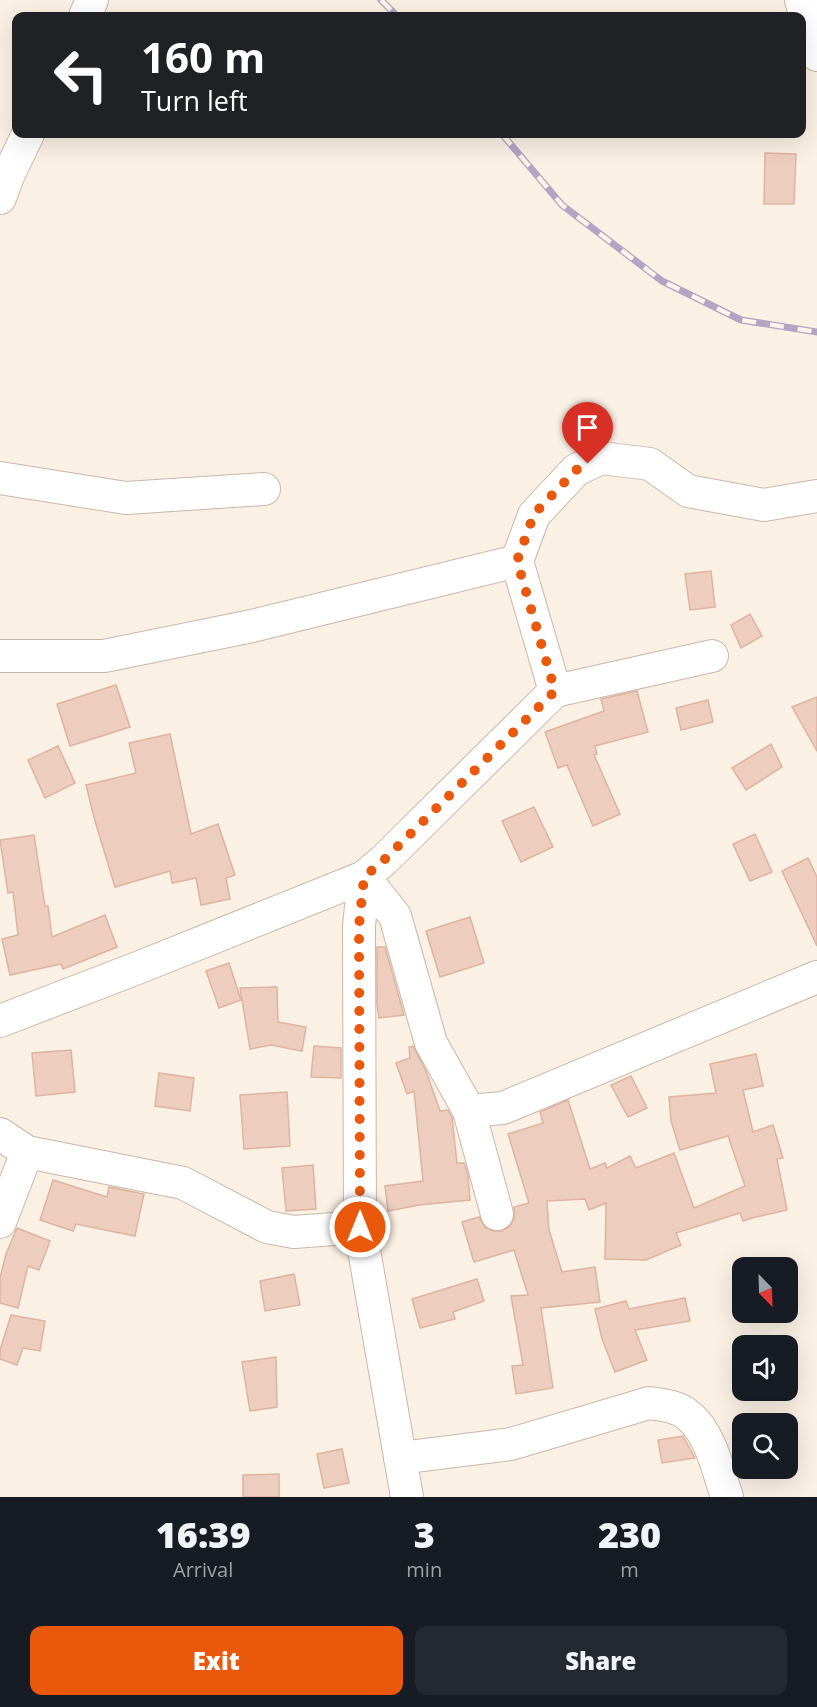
<!DOCTYPE html>
<html lang="en">
<head>
<meta charset="utf-8">
<style>
	body { margin:0; font-family:"Open Sans",sans-serif; background:#242831; color:#f1f3f6; height:100vh; display:flex; flex-direction:column; font-size:22px; white-space:nowrap }
	* { box-sizing:border-box; margin:0 }
	p { font-size:20px; color:#9ea1a6 }
	.icon { flex:none; width:33px; height:33px; fill:none; stroke:currentColor; stroke-width:2; stroke-linecap:round; stroke-linejoin:round }
	.map { position:relative; height:1497px; overflow:hidden }
	.panel { display:flex; flex-direction:column; background:#171b24; flex:1 }
	.panel>* { flex:none }
	.hud { position:absolute; left:12px; top:12px; width:794px; height:126px; border-radius:12px; box-shadow:0 6px 24px #0002; background:#202124; color:#fff; overflow:hidden }
	.needle { width:39px; rotate:157deg }
	.buttons { position:absolute; left:732px; top:1257px; display:grid; gap:12px }
	.buttons a { display:grid; place-items:center; width:66px; height:66px; border-radius:12px; background:#171b24; box-shadow:0 6px 24px #0002; font-size:30px }
	.pin { position:absolute; display:grid; place-items:center; width:51px; height:51px; color:#fff; margin:-62px -26px; border-radius:50% 50% 50% 0; rotate:-45deg; box-shadow:0 0 6px #0007 }
	.pin .icon { rotate:45deg }
	.me { position:absolute; width:66px; margin:-33px; rotate:0deg; stroke-linejoin:round; filter:drop-shadow(0 0 4px #0008) }
	.turn { display:flex; align-items:center; gap:21px; height:126px; padding:0 30px; font-size:27px }
	.turn .icon { width:78px; height:78px; stroke-width:2.5 }
	.turn b { display:block; font-size:42px; line-height:51px }
	.eta { display:flex; justify-content:space-evenly; align-items:center; height:102px; text-align:center }
	.eta b { font-size:36px; font-weight:800; line-height:42px }
	.action { display:flex; gap:12px; margin-top:auto; padding:12px 30px }
	.action a { flex:1; height:69px; border-radius:12px; background:#ea580c; color:#fff; font-size:24px; font-weight:800; line-height:69px; text-align:center }
	.action a+a { background:#242831; color:#f1f3f6 }
	.map>svg:first-child { display:block }
	.building { fill:#edcebe; stroke:#deb3a0; stroke-width:1.5 }
	.lines { fill:none; stroke-linecap:round; stroke-linejoin:round }
	.street-casing { stroke:#cab7ab; stroke-width:34 }
	.street { stroke:#fff; stroke-width:32 }
	.rail-casing { stroke:#b2a4c2; stroke-width:7 }
	.rail { stroke:#fdf4ea; stroke-width:4.5; stroke-dasharray:14; stroke-linecap:butt }
	.route { stroke:#ea580c; stroke-width:10; stroke-dasharray:0 18 }
</style>
</head>
<body>
<div class="map">
<svg width="817" height="1497" viewBox="0 0 817 1497">
	<rect width="100%" height="100%" fill="#faf0e4"/>
	<g class="building">
		<path d="M 765,153 L 796,154 L 794,204 L 764,204 Z"/>
		<path d="M 711,571 L 715,607 L 690,610 L 685,574 Z"/>
		<path d="M 750,614 L 762,636 L 741,648 L 731,625 Z"/>
		<path d="M 116,685 L 130,727 L 70,746 L 57,704 Z"/>
		<path d="M 637,691 L 648,732 L 595,746 L 597,754 L 594,755 L 620,814 L 593,826 L 567,765 L 558,768 L 545,732 L 604,711 L 601,699 Z"/>
		<path d="M 817,697 L 817,751 L 792,707 Z"/>
		<path d="M 708,700 L 713,722 L 681,730 L 676,708 Z"/>
		<path d="M 170,734 L 191,834 L 218,824 L 235,875 L 226,878 L 230,899 L 201,905 L 196,878 L 172,883 L 170,871 L 115,887 L 95,821 L 86,785 L 136,773 L 129,743 Z"/>
		<path d="M 771,744 L 782,767 L 746,790 L 732,768 Z"/>
		<path d="M 58,746 L 75,783 L 45,798 L 28,760 Z"/>
		<path d="M 534,807 L 553,847 L 521,862 L 502,821 Z"/>
		<path d="M 755,834 L 772,872 L 750,881 L 733,844 Z"/>
		<path d="M 34,835 L 45,906 L 48,906 L 52,937 L 105,915 L 117,947 L 63,969 L 61,964 L 10,975 L 2,939 L 18,935 L 13,892 L 8,893 L 0,840 Z"/>
		<path d="M 808,858 L 817,877 L 817,946 L 782,871 Z"/>
		<path d="M 470,917 L 484,963 L 440,977 L 426,931 Z"/>
		<path d="M 377,947 L 385,947 L 404,1015 L 379,1018 L 377,1005 Z"/>
		<path d="M 229,963 L 241,1000 L 219,1008 L 206,971 Z"/>
		<path d="M 277,987 L 278,1022 L 306,1027 L 302,1051 L 271,1045 L 250,1049 L 240,988 Z"/>
		<path d="M 314,1046 L 341,1048 L 341,1078 L 311,1077 Z"/>
		<path d="M 413,1046 L 426,1071 L 440,1111 L 448,1110 L 452,1118 L 457,1163 L 464,1163 L 468,1175 L 470,1200 L 419,1205 L 388,1211 L 385,1186 L 423,1181 L 414,1091 L 407,1094 L 396,1063 L 410,1058 L 409,1047 Z"/>
		<path d="M 71,1050 L 75,1092 L 36,1096 L 32,1053 Z"/>
		<path d="M 756,1054 L 763,1086 L 743,1090 L 753,1132 L 773,1125 L 783,1158 L 777,1159 L 787,1210 L 752,1218 L 743,1221 L 740,1213 L 676,1233 L 681,1245 L 646,1260 L 605,1259 L 606,1203 L 589,1210 L 585,1199 L 547,1201 L 549,1230 L 562,1272 L 595,1267 L 600,1302 L 541,1308 L 553,1388 L 516,1394 L 512,1366 L 523,1365 L 511,1296 L 528,1295 L 514,1250 L 474,1262 L 462,1222 L 479,1217 L 485,1227 L 493,1231 L 502,1231 L 510,1226 L 514,1219 L 514,1207 L 529,1203 L 508,1134 L 543,1123 L 540,1112 L 568,1100 L 590,1169 L 605,1163 L 607,1168 L 630,1156 L 636,1168 L 674,1153 L 694,1208 L 745,1186 L 728,1136 L 680,1150 L 671,1121 L 669,1097 L 716,1093 L 710,1064 Z"/>
		<path d="M 159,1073 L 194,1078 L 190,1111 L 155,1106 Z"/>
		<path d="M 631,1076 L 647,1108 L 628,1117 L 611,1085 Z"/>
		<path d="M 287,1092 L 290,1146 L 244,1149 L 240,1095 Z"/>
		<path d="M 313,1165 L 316,1209 L 286,1211 L 282,1168 Z"/>
		<path d="M 53,1180 L 107,1197 L 109,1187 L 144,1194 L 135,1236 L 76,1224 L 73,1231 L 40,1220 Z"/>
		<path d="M 17,1228 L 50,1241 L 39,1270 L 28,1266 L 18,1308 L 0,1303 L 0,1278 L 6,1254 Z"/>
		<path d="M 294,1274 L 300,1305 L 265,1311 L 260,1281 Z"/>
		<path d="M 477,1279 L 484,1301 L 453,1312 L 455,1319 L 420,1328 L 412,1299 Z"/>
		<path d="M 685,1298 L 690,1321 L 635,1330 L 647,1360 L 615,1372 L 602,1339 L 595,1309 L 626,1301 L 629,1309 Z"/>
		<path d="M 11,1315 L 45,1321 L 40,1351 L 23,1348 L 17,1365 L 0,1359 L 0,1350 Z"/>
		<path d="M 276,1357 L 277,1407 L 250,1411 L 242,1362 Z"/>
		<path d="M 683,1436 L 695,1458 L 662,1463 L 658,1440 Z"/>
		<path d="M 342,1449 L 349,1483 L 324,1488 L 317,1454 Z"/>
		<path d="M 279,1474 L 279,1497 L 243,1497 L 243,1475 Z"/>
	</g>
	<g class="lines">
		<defs>
			<g id="street">
				<path d="M 801,0 L 817,55"/>
				<path d="M 85,16 L 92,0"/>
				<path d="M 0,198 L 8,176 L 28,134"/>
				<path d="M 0,478 L 126,498 L 264,489"/>
				<path d="M 0,656 L 104,656 L 252,626 L 517,561"/>
				<path d="M 555,691 L 517,561 L 534,515 L 576,470 L 601,458 L 650,464 L 688,491 L 764,505 L 817,496"/>
				<path d="M 364,877 L 359,926 L 360,1227 L 407,1497"/>
				<path d="M 364,877 L 395,916 L 431,1043 L 469,1111 L 497,1214"/>
				<path d="M 0,1021 L 140,967 L 364,877 L 384,860 L 555,691 L 712,656"/>
				<path d="M 469,1111 L 503,1108 L 817,977"/>
				<path d="M 0,1134 L 27,1152 L 183,1183 L 267,1227 L 294,1232 L 360,1227"/>
				<path d="M 0,1222 L 27,1152"/>
				<path d="M 400,1458 L 511,1444 L 649,1403 C 663,1405 678,1406 689,1416 C 711,1434 718,1471 727,1497"/>
			</g>
		</defs>
		<use href="#street" class="street-casing"/>
		<use href="#street" class="street"/>
		<defs>
			<g id="rail">
				<path d="M 381,0 L 397,16"/>
				<path d="M 502,134 L 562,205 L 662,281 L 741,320 L 817,332"/>
			</g>
		</defs>
		<use href="#rail" class="rail-casing"/>
		<use href="#rail" class="rail"/>
	</g>
	<g class="lines">
		<path class="route" d="M 360,1227 L 359,926 L 364,877 L 384,860 L 555,691 L 517,561 L 534,514 L 576,470 L 588,464"/>
	</g>
</svg>
<div class="buttons">
<a><svg class="needle" viewBox="-14 -14 28 28"><path d="M0-13l5 13h-10z" fill="#e53935"/><path d="M0 13l5-13h-10z" fill="#9ea1a6"/></svg></a>
<a><svg class="icon" aria-label="sound" viewBox="0 0 24 24"><path d="M4 9h4l5-4v14l-5-4H4zM17 9q2 3 0 6"/></svg></a>
<a><svg class="icon" aria-label="search" viewBox="0 0 24 24"><circle cx="10" cy="10" r="6"/><path d="M15 15l6 6"/></svg></a>
</div>
<div class="pin" style="left:588px;top:464px;background:#d93025"><svg class="icon" aria-label="arrive" viewBox="0 0 24 24"><path d="M6 21V4h12l-3 4 3 4H6"/></svg></div>
<svg class="me" style="left:360px;top:1227px" viewBox="-20 -20 40 40"><circle r="17" fill="#ea580c" stroke="#fff" stroke-width="3"/><path d="M0-11L8 9 0 5-8 9z" fill="#fff"/></svg>
<div class="hud">
<div class="turn"><svg class="icon" aria-label="left" viewBox="0 0 24 24"><path d="M17 20v-9H6M10 6l-5 5 5 5"/></svg><div><b>160 m</b>Turn left</div></div>
</div>
</div>
<section class="panel">
<div class="eta">
<div><b>16:39</b><p>Arrival</p></div>
<div><b>3</b><p>min</p></div>
<div><b>230</b><p>m</p></div>
</div>
<div class="action"><a>Exit</a><a>Share</a></div>
</section>
</body>
</html>
